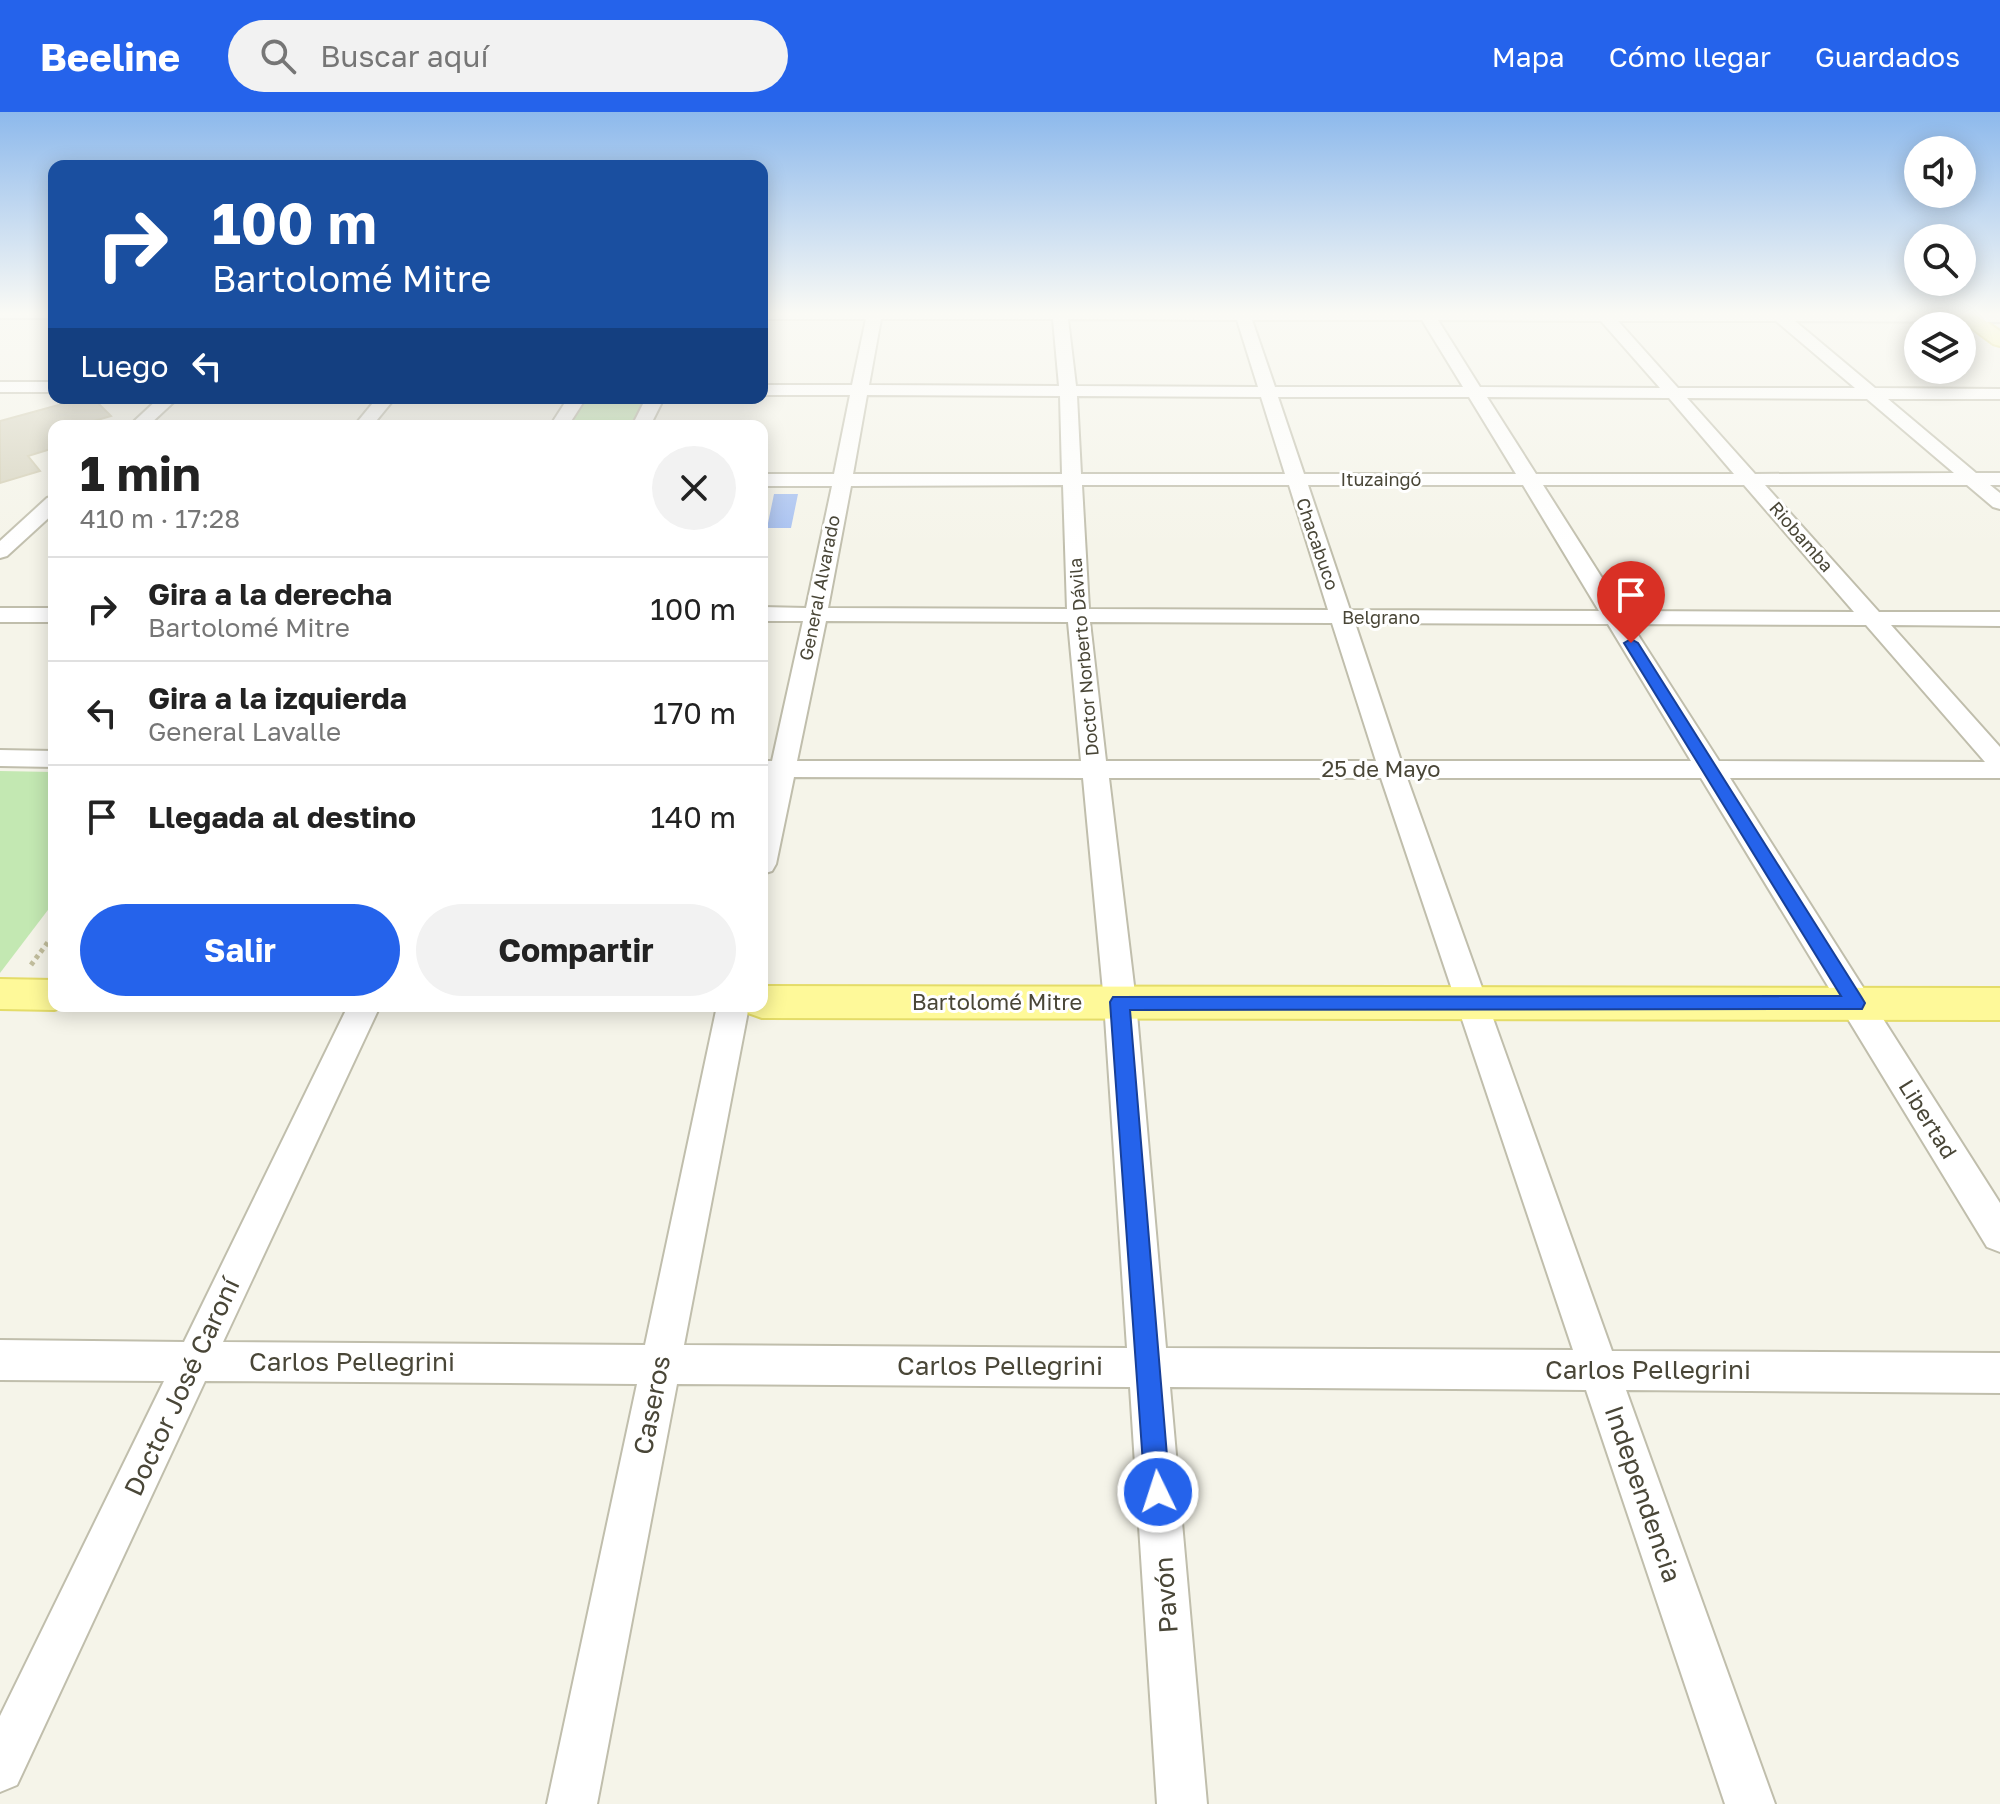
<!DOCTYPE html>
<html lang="es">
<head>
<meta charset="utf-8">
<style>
	body { margin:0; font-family:"Golos Text",sans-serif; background:#f2f2f2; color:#222; height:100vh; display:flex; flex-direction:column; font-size:30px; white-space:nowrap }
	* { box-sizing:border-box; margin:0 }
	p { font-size:26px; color:#767676 }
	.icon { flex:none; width:44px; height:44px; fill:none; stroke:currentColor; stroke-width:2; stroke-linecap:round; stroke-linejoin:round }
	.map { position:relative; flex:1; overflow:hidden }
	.sheet { position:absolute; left:48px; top:308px; width:720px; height:592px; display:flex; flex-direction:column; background:#fff; border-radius:16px; box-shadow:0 4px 20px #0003 }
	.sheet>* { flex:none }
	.hud { position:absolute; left:48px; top:48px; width:720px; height:244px; border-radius:16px; box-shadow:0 4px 20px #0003; background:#1a4fa0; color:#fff; overflow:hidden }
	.buttons { position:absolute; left:1904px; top:24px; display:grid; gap:16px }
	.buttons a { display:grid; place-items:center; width:72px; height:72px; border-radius:50%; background:#fff; box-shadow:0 4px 20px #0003; font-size:40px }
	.pin { position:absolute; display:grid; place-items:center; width:68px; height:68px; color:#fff; margin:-82px -34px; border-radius:50% 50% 50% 0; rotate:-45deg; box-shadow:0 0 8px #0007 }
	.pin .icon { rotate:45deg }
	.me { position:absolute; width:88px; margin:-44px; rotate:356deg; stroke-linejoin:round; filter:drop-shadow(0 0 6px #0008) }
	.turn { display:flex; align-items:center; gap:28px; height:168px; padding:0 32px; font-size:36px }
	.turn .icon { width:104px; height:104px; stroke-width:2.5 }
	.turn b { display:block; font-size:56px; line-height:68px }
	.then { display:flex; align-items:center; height:76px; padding:0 32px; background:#0003; gap:16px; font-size:30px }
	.round { display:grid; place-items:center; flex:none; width:84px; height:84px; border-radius:42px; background:#f2f2f2 }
	.summary { display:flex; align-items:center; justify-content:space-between; height:136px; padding:0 32px }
	h1 { font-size:48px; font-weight:700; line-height:60px }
	.button { display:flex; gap:16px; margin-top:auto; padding:16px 32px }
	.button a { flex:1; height:92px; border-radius:48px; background:#2563eb; color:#fff; font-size:32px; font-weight:700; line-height:92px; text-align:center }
	.button a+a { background:#f2f2f2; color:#222 }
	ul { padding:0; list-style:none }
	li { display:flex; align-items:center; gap:24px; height:104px; padding:0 32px; border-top:2px solid #e0e0e0 }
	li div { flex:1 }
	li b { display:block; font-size:30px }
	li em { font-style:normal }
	header { display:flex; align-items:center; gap:48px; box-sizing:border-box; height:112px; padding:0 40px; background:#2563eb; color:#fff }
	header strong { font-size:38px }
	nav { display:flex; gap:44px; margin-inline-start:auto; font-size:28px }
	.search { width:560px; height:72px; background:#f2f2f2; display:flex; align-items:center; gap:20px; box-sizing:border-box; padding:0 28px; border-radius:44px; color:#767676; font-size:30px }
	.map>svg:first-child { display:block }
	.green { fill:#c3e8b2 }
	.water { fill:#a6c0f1 }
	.building { fill:#d6d3bf; stroke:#d1ccb2; stroke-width:2 }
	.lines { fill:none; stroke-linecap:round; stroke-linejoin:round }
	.minor-casing { stroke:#c0beac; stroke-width:4 }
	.major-casing { stroke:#e4dc68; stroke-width:4 }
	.path { stroke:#c2be9d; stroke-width:5; stroke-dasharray:4 4; stroke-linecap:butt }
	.minor { fill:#fff; fill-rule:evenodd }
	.major { fill:#fef999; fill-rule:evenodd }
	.route { fill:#2563eb; stroke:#184099; stroke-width:2 }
	.labels { text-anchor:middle; stroke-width:6; stroke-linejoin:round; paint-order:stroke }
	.far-street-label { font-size:18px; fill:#494637; stroke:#fff }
	.street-label { font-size:22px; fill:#494637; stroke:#fff }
	.near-street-label { font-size:26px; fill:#494637; stroke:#fff }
</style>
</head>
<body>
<header>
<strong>Beeline</strong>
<div class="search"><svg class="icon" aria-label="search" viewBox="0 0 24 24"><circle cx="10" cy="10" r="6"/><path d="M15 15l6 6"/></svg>Buscar aquí</div>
<nav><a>Mapa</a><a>Cómo llegar</a><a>Guardados</a></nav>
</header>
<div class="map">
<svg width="2000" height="1692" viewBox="0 0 2000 1692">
	<rect width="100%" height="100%" fill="#f5f4e9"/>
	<g class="green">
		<path d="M 580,286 L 647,286 L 634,314 L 563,314 Z"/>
		<path d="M 0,659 L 54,660 L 54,790 L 0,861 Z"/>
	</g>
	<path class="water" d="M 774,382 L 798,382 L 791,416 L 767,416 Z"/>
	<path class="building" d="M 84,286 L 93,286 L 111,304 L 77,314 L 54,314 L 54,336 L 28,344 L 40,359 L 0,371 L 0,309 Z"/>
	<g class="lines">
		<defs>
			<g id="minor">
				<rect x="0" y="200" width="54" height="6"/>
				<path d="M 762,200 L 2000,200 L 2000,210 L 1795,209 L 1875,276 L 2000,277 L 2000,287 L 1888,287 L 1976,361 L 2000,361 L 2000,373 L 1990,373 L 2000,381 L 2000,397 L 1993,395 L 1967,373 L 1765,373 L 1879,500 L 2000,500 L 2000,514 L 1891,513 L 2000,635 L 2000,666 L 1730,666 L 2000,1091 L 2000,1140 L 1987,1135 L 1701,666 L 1407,666 L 1612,1239 L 2000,1241 L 2000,1281 L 1626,1278 L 1775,1692 L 1725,1692 L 1586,1278 L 1170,1275 L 1207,1692 L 1157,1692 L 1130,1275 L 677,1272 L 597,1692 L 547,1692 L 637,1272 L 205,1269 L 17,1673 L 0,1680 L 0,1604 L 164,1269 L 0,1268 L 0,1228 L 184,1230 L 348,894 L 380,894 L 223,1230 L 645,1233 L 717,894 L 749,894 L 684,1233 L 1127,1236 L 1104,890 L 1083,666 L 794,665 L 776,752 L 772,759 L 762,762 L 762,691 L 768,665 L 762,665 L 762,649 L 772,649 L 803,509 L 762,509 L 762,495 L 806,496 L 832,374 L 762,374 L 762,362 L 834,362 L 850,283 L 762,283 L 762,273 L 852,273 L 866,207 L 762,207 ZM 881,207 L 1053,207 L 1059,274 L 869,273 ZM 1068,207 L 1237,208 L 1258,275 L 1076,274 ZM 1252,208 L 1422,208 L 1463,275 L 1275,275 ZM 1438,208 L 1601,209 L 1660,276 L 1480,275 ZM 1618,209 L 1776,209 L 1855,276 L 1678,276 ZM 867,283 L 1060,284 L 1062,362 L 853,362 ZM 1077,284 L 1261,285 L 1285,362 L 1081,362 ZM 1278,285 L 1469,285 L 1516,362 L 1304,362 ZM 1487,285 L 1669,286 L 1734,362 L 1536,362 ZM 1687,286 L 1867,287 L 1954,361 L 1755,362 ZM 1063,373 L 1067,497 L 828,496 L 851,374 ZM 1082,373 L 1289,373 L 1328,498 L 1089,497 ZM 1308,373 L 1523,373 L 1599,499 L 1350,498 ZM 1543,373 L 1744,373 L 1854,500 L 1623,499 ZM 826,509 L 1068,510 L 1081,649 L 797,649 ZM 1090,510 L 1332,511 L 1376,649 L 1106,649 ZM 1355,511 L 1608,512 L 1691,649 L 1401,649 ZM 1631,512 L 1866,513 L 1985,650 L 1719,649 ZM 1109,666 L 1381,666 L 1573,1238 L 1166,1236 L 1136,890 Z"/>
				<rect x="0" y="270" width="54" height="10"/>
				<path d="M 159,286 L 178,286 L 148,314 L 129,314 Z"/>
				<path d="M 377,286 L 395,286 L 372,314 L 354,314 Z"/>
				<path d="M 568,286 L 586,286 L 568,314 L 550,314 Z"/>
				<path d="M 646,286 L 664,286 L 650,314 L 632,314 Z"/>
				<path d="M 54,384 L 54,401 L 7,444 L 0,446 L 0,429 L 47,386 Z"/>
				<rect x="0" y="496" width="54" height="14"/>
				<path d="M 0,638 L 54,639 L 54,655 L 0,654 Z"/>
			</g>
			<g id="major">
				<path d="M 1950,200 L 1972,200 L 2000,219 L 2000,234 L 1993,232 Z"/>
				<path d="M 0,867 L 54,868 L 54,894 L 67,894 L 54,898 L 0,897 Z"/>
				<path d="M 762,874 L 2000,876 L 2000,908 L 762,906 L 748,901 L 744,894 L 762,894 Z"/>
			</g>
		</defs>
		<use href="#minor" class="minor-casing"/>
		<use href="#major" class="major-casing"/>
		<path class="path" d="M 31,853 L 54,822"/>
		<use href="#minor" class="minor"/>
		<use href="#major" class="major"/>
	</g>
	<linearGradient id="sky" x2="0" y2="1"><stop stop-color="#8db9ec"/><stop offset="0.46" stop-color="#fafaf5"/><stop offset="1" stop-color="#fafaf5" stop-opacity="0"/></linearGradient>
	<rect width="2000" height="437" fill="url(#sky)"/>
	<path class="route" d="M 1631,527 L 1638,531 L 1862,886 L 1865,891 L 1862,897 L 1130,898 L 1170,1380 L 1167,1389 L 1158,1392 L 1149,1389 L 1145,1380 L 1110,890 L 1113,885 L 1841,884 L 1624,531 Z"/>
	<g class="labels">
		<g class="far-street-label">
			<text x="1381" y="374">Ituzaingó</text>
			<text transform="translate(1801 425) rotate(49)" y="6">Riobamba</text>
			<text transform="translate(1317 432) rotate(71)" y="6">Chacabuco</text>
			<text transform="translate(820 476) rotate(-79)" y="6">General Alvarado</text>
			<text x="1381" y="512">Belgrano</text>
			<text transform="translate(1084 545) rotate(-95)" y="6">Doctor Norberto Dávila</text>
		</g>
		<g class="street-label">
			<text x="1381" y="665">25 de Mayo</text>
			<text x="997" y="898">Bartolomé Mitre</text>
			<text transform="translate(1928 1007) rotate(58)" y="8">Libertad</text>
		</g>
		<g class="near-street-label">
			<text x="352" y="1259">Carlos Pellegrini</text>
			<text x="1000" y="1263">Carlos Pellegrini</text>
			<text x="1648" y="1267">Carlos Pellegrini</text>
			<text transform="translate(182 1275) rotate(-65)" y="9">Doctor José Caroní</text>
			<text transform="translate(652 1293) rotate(-79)" y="9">Caseros</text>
			<text transform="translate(1643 1382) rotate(71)" y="9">Independencia</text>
			<text transform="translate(1166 1483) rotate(-94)" y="9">Pavón</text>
		</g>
	</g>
</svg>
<div class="buttons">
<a><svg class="icon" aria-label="sound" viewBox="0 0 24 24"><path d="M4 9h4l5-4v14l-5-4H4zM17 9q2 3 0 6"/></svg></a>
<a><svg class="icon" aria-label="search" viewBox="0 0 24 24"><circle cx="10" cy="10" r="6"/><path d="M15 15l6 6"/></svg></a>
<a><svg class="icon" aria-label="layers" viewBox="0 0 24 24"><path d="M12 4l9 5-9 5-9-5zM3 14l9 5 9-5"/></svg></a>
</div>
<div class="pin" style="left:1631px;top:531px;background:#d93025"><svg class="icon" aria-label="arrive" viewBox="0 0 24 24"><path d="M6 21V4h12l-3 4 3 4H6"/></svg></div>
<svg class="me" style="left:1158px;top:1380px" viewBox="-20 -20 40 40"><circle r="17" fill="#2563eb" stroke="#fff" stroke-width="3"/><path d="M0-11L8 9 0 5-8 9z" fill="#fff"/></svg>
<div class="hud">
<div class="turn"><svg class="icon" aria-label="right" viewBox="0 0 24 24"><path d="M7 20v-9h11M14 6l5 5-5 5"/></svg><div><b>100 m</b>Bartolomé Mitre</div></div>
<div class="then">Luego<svg class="icon" aria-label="left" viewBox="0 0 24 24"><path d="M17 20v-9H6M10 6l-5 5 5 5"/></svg></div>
</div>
<section class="sheet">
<div class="summary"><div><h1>1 min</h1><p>410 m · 17:28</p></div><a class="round"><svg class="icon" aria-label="close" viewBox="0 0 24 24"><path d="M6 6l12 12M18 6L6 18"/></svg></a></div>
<ul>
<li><svg class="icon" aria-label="right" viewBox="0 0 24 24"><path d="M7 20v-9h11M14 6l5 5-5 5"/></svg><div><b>Gira a la derecha</b><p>Bartolomé Mitre</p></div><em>100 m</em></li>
<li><svg class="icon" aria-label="left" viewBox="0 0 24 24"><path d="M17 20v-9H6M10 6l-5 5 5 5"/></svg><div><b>Gira a la izquierda</b><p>General Lavalle</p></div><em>170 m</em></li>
<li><svg class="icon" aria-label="arrive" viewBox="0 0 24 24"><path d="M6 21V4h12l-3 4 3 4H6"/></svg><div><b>Llegada al destino</b></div><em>140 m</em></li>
</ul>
<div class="button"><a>Salir</a><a>Compartir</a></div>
</section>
</div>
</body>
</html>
